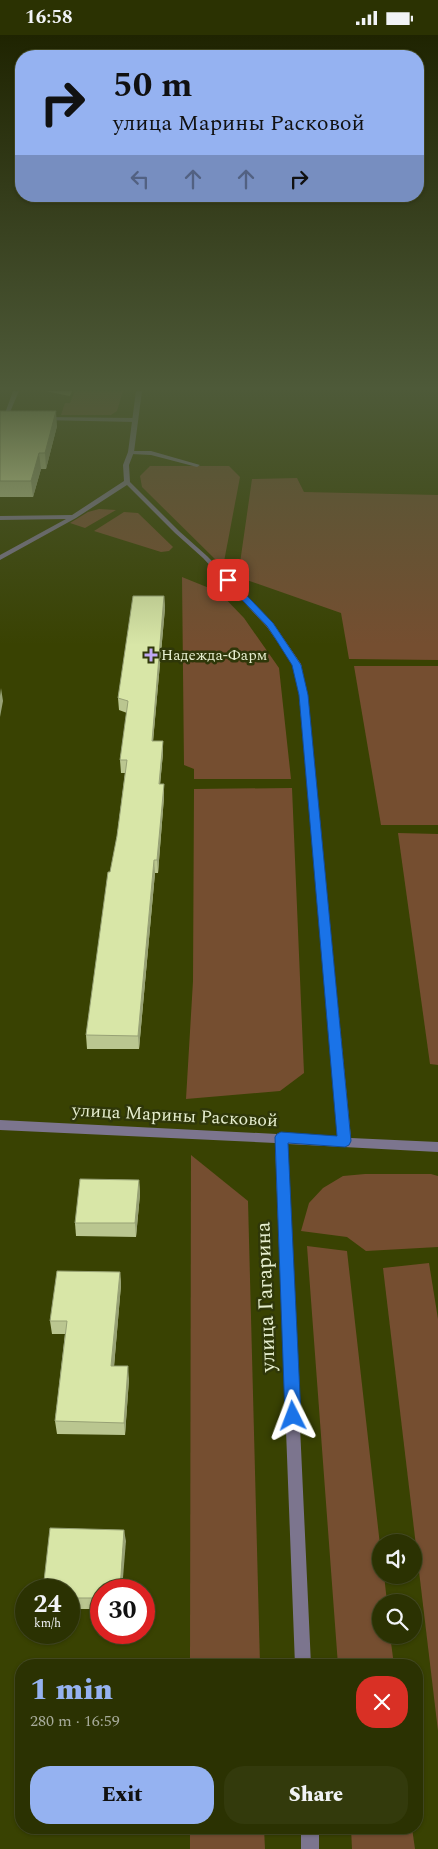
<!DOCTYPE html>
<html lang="en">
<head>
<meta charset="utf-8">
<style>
	body { margin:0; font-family:Spectral,serif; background:#333a0c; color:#f1f3f6; height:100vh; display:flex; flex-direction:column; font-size:19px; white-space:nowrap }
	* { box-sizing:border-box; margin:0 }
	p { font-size:16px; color:#a6aa99 }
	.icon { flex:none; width:28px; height:28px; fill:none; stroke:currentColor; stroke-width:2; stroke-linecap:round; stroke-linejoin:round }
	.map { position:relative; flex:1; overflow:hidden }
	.details { position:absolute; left:15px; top:1624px; width:408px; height:175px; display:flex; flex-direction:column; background:#2b3202; border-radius:20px; box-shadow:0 1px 4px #0004,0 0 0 1px #474d24 }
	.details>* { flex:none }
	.banner { position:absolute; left:15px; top:15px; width:409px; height:152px; border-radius:20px; box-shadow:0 1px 4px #0004,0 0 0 1px #474d24; background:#95b2f1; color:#111; overflow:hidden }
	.tools { position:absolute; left:372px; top:1499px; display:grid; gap:10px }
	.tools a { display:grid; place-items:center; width:50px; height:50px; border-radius:50%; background:#2b3202; box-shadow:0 1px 4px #0004,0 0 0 1px #474d24; font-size:25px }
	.speed { position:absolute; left:15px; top:1544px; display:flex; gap:10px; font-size:25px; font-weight:700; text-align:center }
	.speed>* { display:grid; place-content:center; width:65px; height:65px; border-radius:50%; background:#2b3202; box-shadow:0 1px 4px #0004,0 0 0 1px #474d24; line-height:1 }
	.speed small { font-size:12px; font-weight:400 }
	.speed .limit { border:8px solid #d22; background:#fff; color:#111 }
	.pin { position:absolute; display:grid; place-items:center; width:42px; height:42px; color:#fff; margin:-21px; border-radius:10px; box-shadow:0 2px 8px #0006 }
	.me { position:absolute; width:55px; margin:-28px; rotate:357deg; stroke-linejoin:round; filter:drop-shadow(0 0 4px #0008) }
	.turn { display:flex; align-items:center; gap:18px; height:105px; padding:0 15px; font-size:22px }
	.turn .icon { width:65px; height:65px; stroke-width:2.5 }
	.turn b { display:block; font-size:35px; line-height:42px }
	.lanes { display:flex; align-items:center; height:48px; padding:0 15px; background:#0003; justify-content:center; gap:25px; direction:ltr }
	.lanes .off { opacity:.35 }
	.round { display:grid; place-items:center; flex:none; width:52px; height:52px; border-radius:20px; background:#333a0c }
	.head { display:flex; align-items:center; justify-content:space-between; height:85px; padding:0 15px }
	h1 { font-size:30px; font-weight:800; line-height:38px; color:#95b2f1 }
	.action { display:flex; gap:10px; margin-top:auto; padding:10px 15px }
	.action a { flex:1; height:58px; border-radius:20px; background:#95b2f1; color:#111; font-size:20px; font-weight:800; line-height:58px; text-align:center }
	.action a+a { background:#333a0c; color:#f1f3f6 }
	.status { display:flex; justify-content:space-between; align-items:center; height:35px; padding:0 25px; background:#2b3202; direction:ltr }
	.status svg { height:14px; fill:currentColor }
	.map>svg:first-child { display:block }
	.green { fill:#754e30 }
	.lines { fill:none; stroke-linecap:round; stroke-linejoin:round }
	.lane { fill:#7c758e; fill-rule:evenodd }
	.street { fill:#7c758e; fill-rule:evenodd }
	.wall { fill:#bac690 }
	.shaded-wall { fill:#97a175 }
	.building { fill:#d8e6a7; stroke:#97a175 }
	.route { fill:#1a73e8; stroke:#114b97 }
	.poi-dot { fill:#c0a8f4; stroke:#2f3709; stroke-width:2 }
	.labels { text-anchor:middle; stroke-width:5; stroke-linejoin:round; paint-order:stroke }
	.far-poi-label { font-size:15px; fill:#e6eecf; stroke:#2f3709; text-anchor:start }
	.street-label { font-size:18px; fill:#e6eecf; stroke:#2f3709 }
	.near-street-label { font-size:21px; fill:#e6eecf; stroke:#2f3709 }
</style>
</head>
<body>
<div class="status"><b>16:58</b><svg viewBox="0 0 49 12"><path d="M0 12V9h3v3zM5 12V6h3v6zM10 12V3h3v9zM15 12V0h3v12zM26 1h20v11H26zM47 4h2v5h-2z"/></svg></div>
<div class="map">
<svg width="438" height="1814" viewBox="0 0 438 1814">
	<rect width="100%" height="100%" fill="#394202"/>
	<g class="green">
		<path d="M 75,356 L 123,356 L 117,376 L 111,380 L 61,380 L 65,368 L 70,368 Z"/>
		<path d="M 150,431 L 229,431 L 240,442 L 223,532 L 142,452 L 140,441 Z"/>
		<path d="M 297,443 L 304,457 L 438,460 L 438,625 L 349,624 L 341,578 L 238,542 L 252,444 Z"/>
		<path d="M 99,474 L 116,475 L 85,493 L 70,488 L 88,477 Z"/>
		<path d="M 124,477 L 138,478 L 173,512 L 169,516 L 161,517 L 94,496 Z"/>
		<path d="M 182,542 L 219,557 L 244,583 L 279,633 L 291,744 L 194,744 L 194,734 L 184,730 Z"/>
		<path d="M 354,631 L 438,631 L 438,790 L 381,790 Z"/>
		<path d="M 292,753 L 304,1038 L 280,1056 L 186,1064 L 193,946 L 194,754 Z"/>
		<path d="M 398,798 L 438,799 L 438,1030 L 430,1029 Z"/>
		<path d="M 191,1120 L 248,1166 L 260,1630 L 190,1630 Z"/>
		<path d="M 365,1139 L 431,1139 L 438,1141 L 438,1212 L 366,1216 L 347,1202 L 301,1196 L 309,1168 L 323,1153 L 343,1141 Z"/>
		<path d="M 307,1211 L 347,1216 L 381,1519 L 381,1540 L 384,1540 L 387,1567 L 381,1568 L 381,1600 L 390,1600 L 394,1630 L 338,1630 Z"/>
		<path d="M 429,1228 L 438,1284 L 438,1696 L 383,1233 Z"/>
		<path d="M 190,1793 L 264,1793 L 265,1814 L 190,1814 Z"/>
		<path d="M 351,1793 L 412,1793 L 415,1814 L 352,1814 Z"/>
	</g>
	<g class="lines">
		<g class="lane">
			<path d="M 13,356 L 19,356 L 8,382 L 13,384 L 10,386 L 3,384 Z"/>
			<path d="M 44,382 L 135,383 L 138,385 L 135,387 L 42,385 L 41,384 Z"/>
			<path d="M 129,416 L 151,416 L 200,430 L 197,432 L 151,420 L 131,419 L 128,417 Z"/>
		</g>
		<g class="street">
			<path d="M 136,356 L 142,356 L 134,417 L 129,430 L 130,447 L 179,496 L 207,521 L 273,588 L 301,629 L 307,660 L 351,1103 L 438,1107 L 438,1117 L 287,1109 L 311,1630 L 295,1630 L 275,1108 L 0,1095 L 0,1085 L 277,1099 L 281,1097 L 286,1100 L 339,1102 L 299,660 L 293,629 L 267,592 L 203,523 L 175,498 L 127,450 L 76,483 L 0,525 L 0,520 L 66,484 L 0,485 L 0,481 L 72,480 L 124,446 L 123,430 L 128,417 Z"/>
			<rect x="301" y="1792" width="18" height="22"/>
		</g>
	</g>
	<g class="wall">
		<path d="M 45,356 L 72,356 L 70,361 Z"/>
		<path d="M 0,376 L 57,391 L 46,434 L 41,434 L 33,462 L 0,462 Z"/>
		<path d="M 164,561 L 165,573 L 153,706 L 163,706 L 163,718 L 160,749 L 164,749 L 164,762 L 158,838 L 155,838 L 139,1014 L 87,1014 L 86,1000 L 117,801 L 125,738 L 121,738 L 120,725 L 127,678 L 119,675 L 118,663 Z"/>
		<path d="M 139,1145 L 140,1159 L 136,1202 L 76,1201 L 75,1188 Z"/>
		<path d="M 120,1237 L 121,1250 L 114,1331 L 129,1344 L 125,1400 L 57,1399 L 55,1386 L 65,1299 L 52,1299 L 50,1286 Z"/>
		<path d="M 126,1506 L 101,1555 L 101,1574 L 69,1574 L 69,1555 Z"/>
	</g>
	<g class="shaded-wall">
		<path d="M 56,376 L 57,391 L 46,434 L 45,418 Z"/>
		<path d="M 39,418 L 41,434 L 33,462 L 31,446 Z"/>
		<path d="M 164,561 L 165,573 L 152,718 L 152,706 Z"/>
		<path d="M 1,653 L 3,666 L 0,682 L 0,661 Z"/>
		<path d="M 163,706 L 163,718 L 159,762 L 159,749 Z"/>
		<path d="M 164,749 L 164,762 L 158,838 L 157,825 Z"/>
		<path d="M 154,825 L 155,838 L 139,1014 L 138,1001 Z"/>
		<path d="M 139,1145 L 140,1159 L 136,1202 L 135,1188 Z"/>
		<path d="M 120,1237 L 121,1250 L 113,1344 L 111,1331 Z"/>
		<path d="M 128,1331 L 129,1344 L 125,1400 L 124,1388 Z"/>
		<path d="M 124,1495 L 126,1506 L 122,1555 L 120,1555 Z"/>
	</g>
	<g class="building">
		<path d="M 0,376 L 56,376 L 45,418 L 39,418 L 31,446 L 0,446 Z"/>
		<path d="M 133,561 L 164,561 L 152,706 L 163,706 L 159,749 L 164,749 L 157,825 L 154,825 L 138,1001 L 86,1000 L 108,837 L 110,837 L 117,801 L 127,725 L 120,725 L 128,666 L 118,663 Z"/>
		<path d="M 80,1144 L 139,1145 L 135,1188 L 75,1188 Z"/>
		<path d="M 57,1236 L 120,1237 L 111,1331 L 128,1331 L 124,1388 L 55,1386 L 67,1286 L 50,1286 Z"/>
		<path d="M 50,1493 L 124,1495 L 120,1555 L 101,1555 L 101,1563 L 69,1563 L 69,1555 L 43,1555 Z"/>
	</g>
	<linearGradient id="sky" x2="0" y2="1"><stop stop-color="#1f2401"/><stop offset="0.58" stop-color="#4e5a39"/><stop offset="1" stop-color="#4e5a39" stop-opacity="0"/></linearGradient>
	<rect width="438" height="610" fill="url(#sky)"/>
	<path class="route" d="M 225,543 L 230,543 L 273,588 L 301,630 L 308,660 L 351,1106 L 349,1110 L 345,1112 L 288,1108 L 301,1381 L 298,1386 L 293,1389 L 287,1386 L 285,1381 L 275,1102 L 277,1099 L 281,1097 L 337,1101 L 299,660 L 292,630 L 275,603 L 267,591 L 225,547 Z"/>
	<path class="poi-dot" d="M148.5 612.5h5v5h5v5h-5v5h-5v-5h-5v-5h5z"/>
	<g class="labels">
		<g class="far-poi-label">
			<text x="161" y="625">Надежда-Фарм</text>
		</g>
		<g class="street-label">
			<text transform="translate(175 1080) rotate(3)" y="6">улица Марины Расковой</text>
		</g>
		<g class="near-street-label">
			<text transform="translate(265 1262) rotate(-92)" y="7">улица Гагарина</text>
		</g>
	</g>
</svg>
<div class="tools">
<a><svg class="icon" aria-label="sound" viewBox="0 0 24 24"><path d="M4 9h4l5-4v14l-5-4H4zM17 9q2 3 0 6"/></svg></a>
<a><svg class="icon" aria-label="search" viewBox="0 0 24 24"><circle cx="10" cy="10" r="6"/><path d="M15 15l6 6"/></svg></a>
</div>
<div class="speed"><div>24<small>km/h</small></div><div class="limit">30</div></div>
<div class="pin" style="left:228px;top:545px;background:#d93025"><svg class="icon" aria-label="arrive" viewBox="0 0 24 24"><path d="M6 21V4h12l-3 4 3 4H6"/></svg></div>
<svg class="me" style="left:293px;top:1381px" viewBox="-20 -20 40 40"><path d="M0-17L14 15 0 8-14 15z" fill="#1a73e8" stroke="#fff" stroke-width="4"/></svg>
<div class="banner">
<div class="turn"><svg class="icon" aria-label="right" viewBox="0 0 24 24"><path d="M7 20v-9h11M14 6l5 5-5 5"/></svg><div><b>50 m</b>улица Марины Расковой</div></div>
<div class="lanes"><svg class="icon off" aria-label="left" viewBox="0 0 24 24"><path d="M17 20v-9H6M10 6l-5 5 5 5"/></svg><svg class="icon off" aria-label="ahead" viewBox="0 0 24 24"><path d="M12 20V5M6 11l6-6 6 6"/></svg><svg class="icon off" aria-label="ahead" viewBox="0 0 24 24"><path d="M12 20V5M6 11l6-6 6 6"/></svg><svg class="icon" aria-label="right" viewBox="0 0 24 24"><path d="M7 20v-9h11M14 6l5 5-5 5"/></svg></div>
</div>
<section class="details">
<div class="head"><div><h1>1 min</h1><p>280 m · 16:59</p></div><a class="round" style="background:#d93025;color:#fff"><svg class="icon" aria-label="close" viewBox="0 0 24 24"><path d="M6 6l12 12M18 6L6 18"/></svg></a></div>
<div class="action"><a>Exit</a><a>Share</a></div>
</section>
</div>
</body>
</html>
